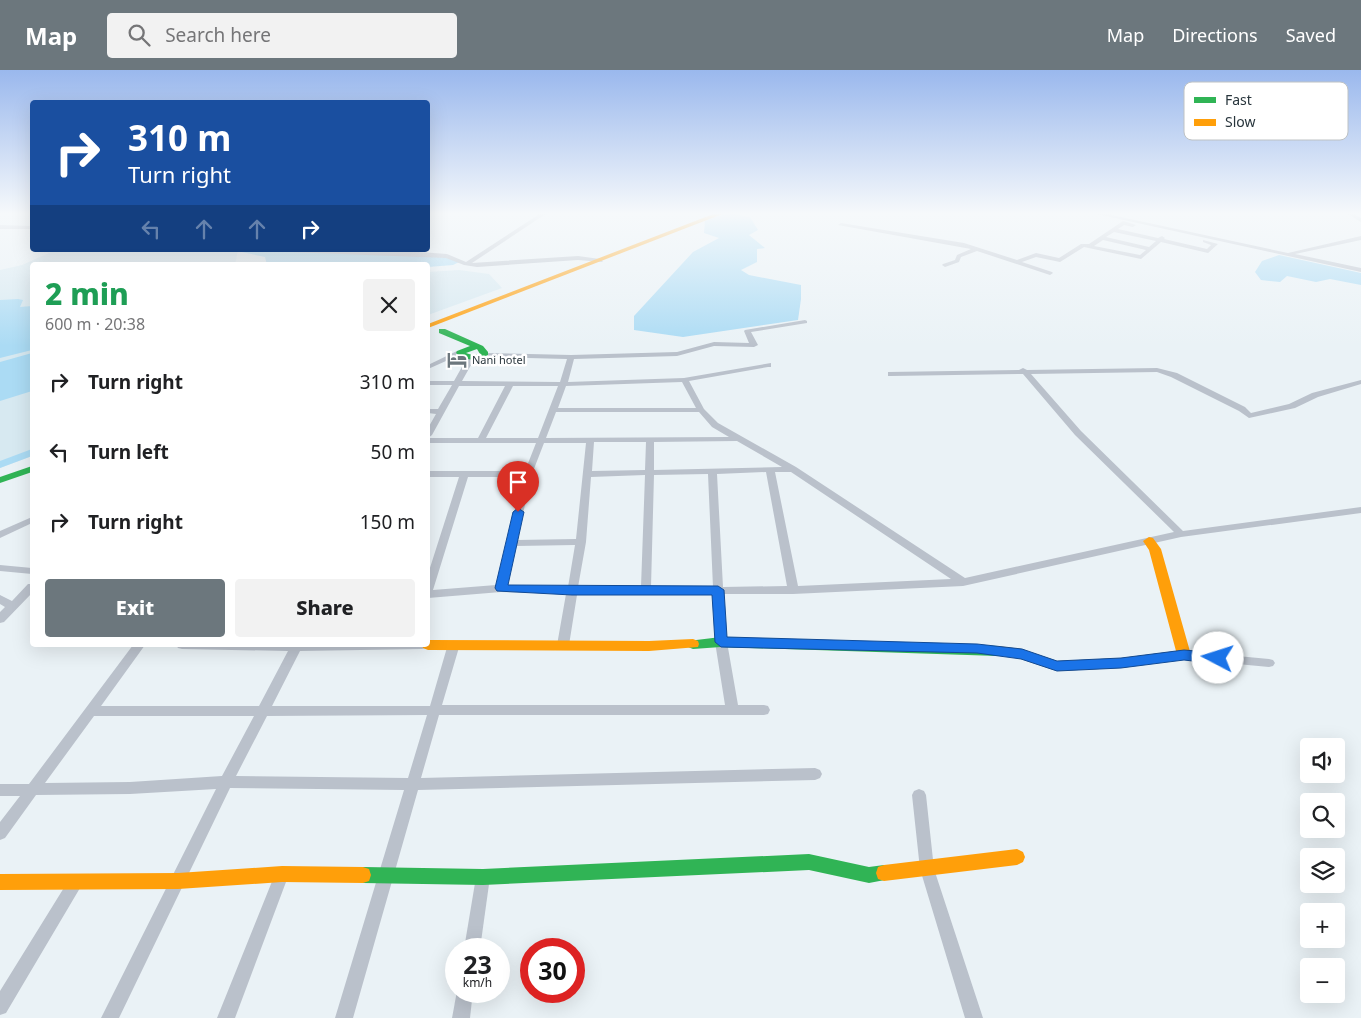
<!DOCTYPE html>
<html lang="en">
<head>
<meta charset="utf-8">
<style>
	body { margin:0; font-family:"Noto Sans",sans-serif; background:#f2f2f2; color:#202124; height:100vh; display:flex; flex-direction:column; font-size:19px; white-space:nowrap }
	* { box-sizing:border-box; margin:0 }
	p { font-size:16px; color:#757577 }
	.icon { flex:none; width:28px; height:28px; fill:none; stroke:currentColor; stroke-width:2; stroke-linecap:round; stroke-linejoin:round }
	.map { position:relative; flex:1; overflow:hidden }
	.sheet { position:absolute; left:30px; top:192px; width:400px; height:385px; display:flex; flex-direction:column; background:#fff; border-radius:5px; box-shadow:0 5px 20px #0002 }
	.sheet>* { flex:none }
	.guide { position:absolute; left:30px; top:30px; width:400px; height:152px; border-radius:5px; box-shadow:0 5px 20px #0002; background:#1a4fa0; color:#fff; overflow:hidden }
	.buttons { position:absolute; left:1300px; top:668px; display:grid; gap:10px }
	.buttons a { display:grid; place-items:center; width:45px; height:45px; border-radius:5px; background:#fff; box-shadow:0 5px 20px #0002; font-size:25px }
	.speed { position:absolute; left:445px; top:868px; display:flex; gap:10px; font-size:25px; font-weight:700; text-align:center }
	.speed>* { display:grid; place-content:center; width:65px; height:65px; border-radius:50%; background:#fff; box-shadow:0 5px 20px #0002; line-height:1 }
	.speed small { font-size:12px; font-weight:400 }
	.speed .limit { border:8px solid #d22; background:#fff; color:#111 }
	.pin { position:absolute; display:grid; place-items:center; width:42px; height:42px; color:#fff; margin:-51px -21px; border-radius:50% 50% 50% 0; rotate:-45deg; box-shadow:0 0 5px #0007 }
	.pin .icon { rotate:45deg }
	.me { position:absolute; width:55px; margin:-28px; rotate:275deg; stroke-linejoin:round; filter:drop-shadow(0 0 4px #0008) }
	.turn { display:flex; align-items:center; gap:18px; height:105px; padding:0 15px; font-size:22px }
	.turn .icon { width:65px; height:65px; stroke-width:2.5 }
	.turn b { display:block; font-size:35px; line-height:42px }
	.lanes { display:flex; align-items:center; height:48px; padding:0 15px; background:#0003; justify-content:center; gap:25px; direction:ltr }
	.lanes .off { opacity:.35 }
	.round { display:grid; place-items:center; flex:none; width:52px; height:52px; border-radius:5px; background:#f2f2f2 }
	.summary { display:flex; align-items:center; justify-content:space-between; height:85px; padding:0 15px }
	h1 { font-size:30px; font-weight:800; line-height:38px; color:#1e9e55 }
	.cta { display:flex; gap:10px; margin-top:auto; padding:10px 15px }
	.cta a { flex:1; height:58px; border-radius:5px; background:#6c777d; color:#fff; font-size:20px; font-weight:800; line-height:58px; text-align:center }
	.cta a+a { background:#f2f2f2; color:#202124 }
	ul { padding:0; list-style:none }
	li { display:flex; align-items:center; gap:15px; height:70px; padding:0 15px }
	li div { flex:1 }
	li b { display:block; font-size:19px }
	li em { font-style:normal }
	header { display:flex; align-items:center; gap:30px; box-sizing:border-box; height:70px; padding:0 25px; background:#6c777d; color:#fff }
	header strong { font-size:24px }
	nav { display:flex; gap:28px; margin-inline-start:auto; font-size:18px }
	.search { width:350px; height:45px; background:#f2f2f2; display:flex; align-items:center; gap:12px; box-sizing:border-box; padding:0 18px; border-radius:5px; color:#757577; font-size:19px }
	.map>svg:first-child { display:block }
	.built { fill:#d7e9f1 }
	.green { fill:#abdbf4 }
	.lines { fill:none; stroke-linecap:round; stroke-linejoin:round }
	.street { fill:#bac1cb; fill-rule:evenodd }
	.fast { fill:#30b455; fill-rule:evenodd }
	.slow { fill:#ff9f0a; fill-rule:evenodd }
	.route { fill:#1a73e8; stroke:#114b97 }
	.labels { text-anchor:middle; stroke-width:5; stroke-linejoin:round; paint-order:stroke }
	.far-poi-label { font-size:11px; fill:#28353c; stroke:#fff; text-anchor:start }
	.key { fill:#fff; stroke:#bec2c4; stroke-width:1 }
	.key-label { font-size:14px; fill:#28353c }
</style>
</head>
<body>
<header>
<strong>Map</strong>
<div class="search"><svg class="icon" aria-label="search" viewBox="0 0 24 24"><circle cx="10" cy="10" r="6"/><path d="M15 15l6 6"/></svg>Search here</div>
<nav><a>Map</a><a>Directions</a><a>Saved</a></nav>
</header>
<div class="map">
<svg width="1361" height="948" viewBox="0 0 1361 948">
	<rect width="100%" height="100%" fill="#eaf2f6"/>
	<g class="built">
		<path d="M 56,180 L 238,180 L 235,195 L 32,195 L 32,386 L 0,398 L 0,200 L 22,195 Z"/>
		<path d="M 459,200 L 489,204 L 502,218 L 428,245 L 428,202 Z"/>
	</g>
	<g class="green">
		<path d="M 732,144 L 750,147 L 758,160 L 749,165 L 765,178 L 757,179 L 757,192 L 741,200 L 749,205 L 801,215 L 801,229 L 798,250 L 683,267 L 634,260 L 634,246 L 693,182 L 719,168 L 704,163 L 705,151 L 718,146 Z"/>
		<path d="M 232,180 L 442,186 L 459,192 L 453,195 L 428,197 L 428,195 L 267,195 L 265,187 Z"/>
		<path d="M 1279,185 L 1361,203 L 1361,215 L 1330,209 L 1316,212 L 1287,206 L 1280,212 L 1261,210 L 1255,202 L 1262,191 Z"/>
		<path d="M 18,229 L 23,230 L 20,237 L 32,236 L 32,280 L 0,288 L 0,230 Z"/>
		<path d="M 32,283 L 32,321 L 0,331 L 0,292 Z"/>
		<path d="M 32,379 L 32,386 L 0,398 L 0,391 Z"/>
	</g>
	<g class="lines">
		<g class="street">
			<path d="M 541,143 L 547,143 L 472,193 L 578,186 L 600,189 L 603,191 L 602,192 L 578,190 L 477,197 L 464,195 L 446,188 L 288,182 L 285,180 L 420,182 L 447,184 L 466,192 Z"/>
			<path d="M 1092,143 L 1102,143 L 1288,183 L 1361,166 L 1361,170 L 1295,184 L 1361,198 L 1361,202 Z"/>
			<path d="M 1346,143 L 1352,143 L 1361,148 L 1361,152 Z"/>
			<path d="M 1123,151 L 1136,155 L 1133,157 L 1124,155 L 1118,159 L 1158,168 L 1162,166 L 1165,168 L 1164,169 L 1207,179 L 1211,175 L 1203,172 L 1203,170 L 1218,174 L 1208,183 L 1161,172 L 1141,189 L 1084,177 L 1060,192 L 1036,187 L 1022,192 L 1052,202 L 1053,203 L 1050,205 L 977,181 L 961,187 L 959,192 L 945,197 L 942,195 L 943,194 L 955,190 L 957,185 L 971,179 L 838,155 L 841,153 L 964,173 L 1017,190 L 1036,183 L 1059,188 L 1081,174 L 1089,174 ZM 1114,162 L 1156,171 L 1149,177 L 1106,167 ZM 1103,170 L 1146,180 L 1140,185 L 1094,176 Z"/>
			<path d="M 0,155 L 32,156 L 32,159 L 0,159 Z"/>
			<path d="M 805,250 L 807,251 L 807,253 L 751,262 L 758,275 L 754,277 L 714,276 L 677,286 L 574,289 L 568,312 L 684,308 L 771,293 L 771,297 L 768,297 L 689,311 L 704,339 L 718,353 L 796,397 L 965,508 L 1174,462 L 1075,365 L 1023,304 L 891,306 L 888,306 L 888,302 L 1019,300 L 1023,298 L 1027,300 L 1157,298 L 1177,303 L 1245,337 L 1251,343 L 1289,334 L 1312,323 L 1361,310 L 1361,314 L 1318,327 L 1295,338 L 1249,348 L 1239,341 L 1171,307 L 1157,302 L 1031,304 L 1081,361 L 1183,461 L 1361,437 L 1361,443 L 1181,467 L 963,516 L 793,524 L 724,524 L 727,572 L 738,635 L 764,635 L 768,636 L 770,640 L 768,644 L 764,645 L 439,645 L 421,708 L 815,698 L 820,700 L 822,704 L 820,708 L 815,710 L 418,720 L 353,948 L 335,948 L 404,720 L 230,718 L 119,948 L 101,948 L 216,719 L 130,724 L 36,725 L 5,768 L 0,770 L 0,752 L 20,726 L 0,726 L 0,714 L 29,714 L 133,575 L 145,575 L 101,636 L 259,636 L 288,581 L 182,579 L 178,578 L 176,575 L 428,575 L 426,578 L 422,579 L 300,581 L 272,636 L 430,636 L 448,574 L 450,571 L 458,571 L 460,574 L 442,635 L 725,635 L 715,572 L 713,524 L 577,525 L 569,575 L 567,578 L 559,578 L 557,575 L 566,524 L 501,522 L 428,528 L 428,504 L 459,407 L 428,407 L 428,401 L 525,401 L 536,373 L 428,373 L 428,368 L 478,368 L 505,316 L 459,316 L 432,365 L 428,368 L 428,358 L 436,344 L 428,343 L 428,339 L 438,339 L 452,315 L 428,315 L 428,311 L 454,311 L 467,288 L 471,286 L 475,288 L 462,311 L 560,312 L 567,289 L 484,287 L 480,285 L 484,283 L 571,285 L 677,282 L 714,272 L 749,273 L 744,261 L 745,260 ZM 682,312 L 696,338 L 558,338 L 566,316 ZM 513,316 L 558,316 L 538,368 L 486,368 ZM 556,342 L 699,342 L 712,357 L 729,367 L 546,368 ZM 737,371 L 782,397 L 654,400 L 654,372 ZM 594,372 L 646,372 L 645,400 L 592,401 ZM 544,373 L 586,373 L 576,469 L 517,470 L 532,404 ZM 766,402 L 787,516 L 723,517 L 717,404 ZM 775,402 L 791,402 L 951,509 L 798,516 ZM 708,404 L 713,517 L 651,517 L 654,405 ZM 645,405 L 641,517 L 578,517 L 586,472 L 591,407 ZM 468,407 L 523,407 L 496,515 L 433,520 ZM 575,475 L 568,517 L 507,515 L 516,476 ZM 427,645 L 408,708 L 236,706 L 267,646 ZM 94,646 L 254,646 L 222,706 L 130,712 L 45,713 Z"/>
			<path d="M 457,281 L 464,283 L 428,299 L 428,295 Z"/>
			<path d="M 32,447 L 32,453 L 0,468 L 0,461 Z"/>
			<path d="M 0,495 L 32,498 L 32,504 L 0,501 Z"/>
			<path d="M 28,514 L 32,514 L 32,523 L 4,552 L 0,553 L 0,542 L 5,537 L 0,534 L 0,525 L 12,531 Z"/>
			<path d="M 1184,581 L 1269,589 L 1273,590 L 1275,593 L 1273,596 L 1269,597 L 1184,589 L 1180,588 L 1178,585 L 1180,582 Z"/>
			<path d="M 919,719 L 924,721 L 926,725 L 934,799 L 983,948 L 965,948 L 920,799 L 912,725 L 914,721 Z"/>
			<path d="M 282,797 L 287,799 L 289,804 L 235,948 L 217,948 L 275,804 L 277,799 Z"/>
			<path d="M 483,800 L 488,802 L 490,807 L 480,879 L 464,879 L 476,807 L 478,802 Z"/>
			<path d="M 75,806 L 80,808 L 83,813 L 80,818 L 6,943 L 0,945 L 0,921 L 70,808 Z"/>
			<path d="M 457,921 L 473,921 L 470,948 L 452,948 Z"/>
		</g>
		<g class="fast">
			<path d="M 439,259 L 445,259 L 483,276 L 488,282 L 488,285 C 479,292 465,291 456,283 L 457,281 L 470,276 L 439,263 ZM 477,279 L 480,284 L 472,285 L 466,283 Z"/>
			<path d="M 32,396 L 32,402 L 0,413 L 0,407 Z"/>
			<path d="M 721,567 L 998,576 L 1003,578 L 1005,581 L 1003,584 L 998,586 L 721,577 L 693,579 L 688,577 L 687,574 L 688,571 Z"/>
			<path d="M 809,784 L 869,797 L 884,795 L 890,797 L 892,803 L 890,809 L 869,813 L 809,800 L 483,815 L 363,813 L 357,811 L 355,805 L 357,799 L 363,797 L 483,799 Z"/>
		</g>
		<g class="slow">
			<path d="M 716,143 L 725,143 L 428,258 L 428,254 Z"/>
			<path d="M 1149,467 L 1153,468 L 1161,479 L 1191,585 L 1189,588 L 1121,598 L 1057,601 L 1021,589 L 993,584 L 991,581 L 993,578 L 998,576 L 1022,579 L 1057,591 L 1121,588 L 1176,581 L 1149,480 L 1143,471 Z"/>
			<path d="M 693,569 L 698,571 L 699,574 L 698,577 L 649,581 L 428,580 L 423,578 L 422,575 L 428,575 L 428,570 L 649,571 Z"/>
			<path d="M 1017,779 L 1023,782 L 1025,787 L 1023,792 L 1017,795 L 884,811 L 878,809 L 876,803 L 878,797 L 884,795 Z"/>
			<path d="M 282,796 L 363,797 L 369,799 L 371,805 L 369,811 L 363,813 L 282,812 L 178,819 L 0,820 L 0,804 L 178,803 Z"/>
		</g>
	</g>
	<linearGradient id="sky" x2="0" y2="1"><stop stop-color="#9ab8ed"/><stop offset="0.52" stop-color="#f6f9fb"/><stop offset="1" stop-color="#f6f9fb" stop-opacity="0"/></linearGradient>
	<rect width="1361" height="276" fill="url(#sky)"/>
	<path class="route" d="M 518,438 L 524,442 L 508,515 L 718,516 L 724,520 L 727,567 L 977,574 L 1022,579 L 1057,591 L 1121,588 L 1184,580 L 1218,583 L 1224,588 L 1218,594 L 1184,590 L 1121,598 L 1057,601 L 1021,589 L 977,583 L 721,577 L 715,572 L 712,525 L 572,525 L 497,521 L 495,518 L 513,442 Z"/>
	<defs>
		<symbol id="hotel-bare" viewBox="-9 -9 18 18"><path d="M-6-4.5h1.5V1H6V5H4.5V3h-9V5H-6ZM-4 0a1.8 1.8 0 1 1 3.6 0ZM.5 0V-2.5h3Q6-2.5 6 0Z" fill="#6c777d" stroke="#fff" stroke-width="2.5" paint-order="stroke"/></symbol>
	</defs>
	<g fill-rule="evenodd">
		<use href="#hotel-bare" x="443" y="276" width="28" height="28"/>
	</g>
	<g class="labels">
		<g class="far-poi-label">
			<text x="472" y="294">Nani hotel</text>
		</g>
	</g>
	<rect x="1184" y="12" width="164" height="58" rx="8" class="key"/>
	<rect x="1194" y="27" width="22" height="6" fill="#30b455"/>
	<rect x="1194" y="49" width="22" height="7" fill="#ff9f0a"/>
	<g class="key-label">
		<text x="1225" y="35">Fast</text>
		<text x="1225" y="57">Slow</text>
	</g>
</svg>
<div class="buttons">
<a><svg class="icon" aria-label="sound" viewBox="0 0 24 24"><path d="M4 9h4l5-4v14l-5-4H4zM17 9q2 3 0 6"/></svg></a>
<a><svg class="icon" aria-label="search" viewBox="0 0 24 24"><circle cx="10" cy="10" r="6"/><path d="M15 15l6 6"/></svg></a>
<a><svg class="icon" aria-label="layers" viewBox="0 0 24 24"><path d="M12 4l9 5-9 5-9-5zM3 14l9 5 9-5"/></svg></a>
<a>+</a>
<a>−</a>
</div>
<div class="speed"><div>23<small>km/h</small></div><div class="limit">30</div></div>
<div class="pin" style="left:518px;top:442px;background:#d93025"><svg class="icon" aria-label="arrive" viewBox="0 0 24 24"><path d="M6 21V4h12l-3 4 3 4H6"/></svg></div>
<svg class="me" style="left:1218px;top:588px" viewBox="-20 -20 40 40"><circle r="19" fill="#fff"/><path d="M0-13L10 11 0 6-10 11z" fill="#1a73e8"/></svg>
<div class="guide">
<div class="turn"><svg class="icon" aria-label="right" viewBox="0 0 24 24"><path d="M7 20v-9h11M14 6l5 5-5 5"/></svg><div><b>310 m</b>Turn right</div></div>
<div class="lanes"><svg class="icon off" aria-label="left" viewBox="0 0 24 24"><path d="M17 20v-9H6M10 6l-5 5 5 5"/></svg><svg class="icon off" aria-label="ahead" viewBox="0 0 24 24"><path d="M12 20V5M6 11l6-6 6 6"/></svg><svg class="icon off" aria-label="ahead" viewBox="0 0 24 24"><path d="M12 20V5M6 11l6-6 6 6"/></svg><svg class="icon" aria-label="right" viewBox="0 0 24 24"><path d="M7 20v-9h11M14 6l5 5-5 5"/></svg></div>
</div>
<section class="sheet">
<div class="summary"><div><h1>2 min</h1><p>600 m · 20:38</p></div><a class="round"><svg class="icon" aria-label="close" viewBox="0 0 24 24"><path d="M6 6l12 12M18 6L6 18"/></svg></a></div>
<ul>
<li><svg class="icon" aria-label="right" viewBox="0 0 24 24"><path d="M7 20v-9h11M14 6l5 5-5 5"/></svg><div><b>Turn right</b></div><em>310 m</em></li>
<li><svg class="icon" aria-label="left" viewBox="0 0 24 24"><path d="M17 20v-9H6M10 6l-5 5 5 5"/></svg><div><b>Turn left</b></div><em>50 m</em></li>
<li><svg class="icon" aria-label="right" viewBox="0 0 24 24"><path d="M7 20v-9h11M14 6l5 5-5 5"/></svg><div><b>Turn right</b></div><em>150 m</em></li>
</ul>
<div class="cta"><a>Exit</a><a>Share</a></div>
</section>
</div>
</body>
</html>
